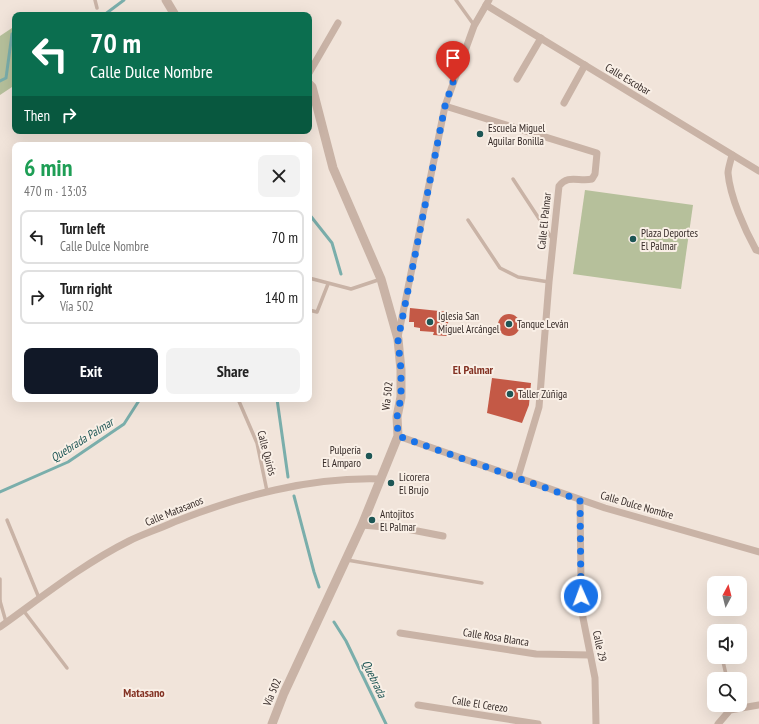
<!DOCTYPE html>
<html lang="en">
<head>
<meta charset="utf-8">
<style>
	body { margin:0; font-family:"PT Sans Narrow",sans-serif; background:#f2f2f2; color:#222; height:100vh; display:flex; flex-direction:column; font-size:15px; white-space:nowrap }
	* { box-sizing:border-box; margin:0 }
	p { font-size:13px; color:#767676 }
	.icon { flex:none; width:22px; height:22px; fill:none; stroke:currentColor; stroke-width:2; stroke-linecap:round; stroke-linejoin:round }
	.map { position:relative; flex:1; overflow:hidden }
	.details { position:absolute; left:12px; top:142px; width:300px; height:260px; display:flex; flex-direction:column; background:#fff; border-radius:8px; box-shadow:0 4px 16px #0002 }
	.details>* { flex:none }
	.banner { position:absolute; left:12px; top:12px; width:300px; height:122px; border-radius:8px; box-shadow:0 4px 16px #0002; background:#0b6e4f; color:#fff; overflow:hidden }
	.needle { width:26px; rotate:7deg }
	.fabs { position:absolute; left:707px; top:576px; display:grid; gap:8px }
	.fabs a { display:grid; place-items:center; width:40px; height:40px; border-radius:8px; background:#fff; box-shadow:0 4px 16px #0002; font-size:20px }
	.pin { position:absolute; display:grid; place-items:center; width:34px; height:34px; color:#fff; margin:-41px -17px; border-radius:50% 50% 50% 0; rotate:-45deg; box-shadow:0 0 4px #0007 }
	.pin .icon { rotate:45deg }
	.me { position:absolute; width:44px; margin:-22px; rotate:358deg; stroke-linejoin:round; filter:drop-shadow(0 0 3px #0008) }
	.turn { display:flex; align-items:center; gap:14px; height:84px; padding:0 12px; font-size:18px }
	.turn .icon { width:52px; height:52px; stroke-width:2.5 }
	.turn b { display:block; font-size:28px; line-height:34px }
	.then { display:flex; align-items:center; height:38px; padding:0 12px; background:#0003; gap:8px; font-size:15px }
	.round { display:grid; place-items:center; flex:none; width:42px; height:42px; border-radius:8px; background:#f2f2f2 }
	.summary { display:flex; align-items:center; justify-content:space-between; height:68px; padding:0 12px }
	h1 { font-size:24px; font-weight:800; line-height:30px; color:#1e9e55 }
	.cta { display:flex; gap:8px; margin-top:auto; padding:8px 12px }
	.cta a { flex:1; height:46px; border-radius:8px; background:#111827; color:#fff; font-size:16px; font-weight:800; line-height:46px; text-align:center }
	.cta a+a { background:#f2f2f2; color:#222 }
	ul { padding:0; list-style:none }
	li { display:flex; align-items:center; gap:12px; height:54px; margin:0 8px 6px; padding:0 4px; border:2px solid #e0e0e0; border-radius:8px }
	li div { flex:1 }
	li b { display:block; font-size:15px }
	li em { font-style:normal }
	.map>svg:first-child { display:block }
	.green { fill:#b6c09b }
	.lines { fill:none; stroke-linecap:round; stroke-linejoin:round }
	.stream { stroke:#7aaeab; stroke-width:3 }
	.building { fill:#c45946 }
	.service { stroke:#c9b3a6; stroke-width:3.5 }
	.minor { stroke:#c9b3a6; stroke-width:7 }
	.tertiary { stroke:#c9b3a6; stroke-width:9 }
	.route { stroke:#1a73e8; stroke-width:7; stroke-dasharray:0 12.6 }
	.poi-dot { fill:#1d5655; stroke:#f9efe6; stroke-width:1.5 }
	.labels { text-anchor:middle; stroke-width:4; stroke-linejoin:round; paint-order:stroke }
	.street-label { font-size:11px; fill:#352a27; stroke:#f9efe6 }
	.poi-label { font-size:11px; fill:#352a27; stroke:#f9efe6; text-anchor:start }
	.neighbourhood-label { font-size:12px; font-weight:bold; fill:#833122; stroke:#f9efe6 }
	.water-label { font-size:12px; font-style:italic; fill:#1d5655; stroke:#f9efe6 }
</style>
</head>
<body>
<div class="map">
<svg width="759" height="724" viewBox="0 0 759 724">
	<rect width="100%" height="100%" fill="#f1e4da"/>
	<g class="green">
		<path d="M 15,26 L 15,85 L 0,95 L 0,36 Z"/>
		<path d="M 585,190 L 693,205 L 681,289 L 573,274 Z"/>
	</g>
	<g class="lines">
		<g class="stream">
			<path d="M 104,15 L 124,0"/>
			<path d="M 0,81 L 6,78 L 12,34 L 15,32"/>
			<path d="M 309,214 L 332,243 L 341,274"/>
			<path d="M 277,399 L 288,477"/>
			<path d="M 0,492 L 68,462 L 124,424 L 140,399"/>
			<path d="M 294,496 L 314,572 L 319,587"/>
			<path d="M 334,622 L 346,641 L 386,724"/>
		</g>
	</g>
	<g class="building">
		<path d="M 410,308 L 449,312 L 447,336 L 433,335 L 434,332 L 420,331 L 420,328 L 414,327 L 414,322 L 409,322 Z"/>
		<circle cx="509" cy="325" r="11"/>
		<path d="M 492,378 L 531,383 L 529,405 L 522,423 L 487,413 Z"/>
	</g>
	<g class="lines">
		<g class="service">
			<path d="M 95,0 L 97,8"/>
			<path d="M 456,0 L 474,25"/>
			<path d="M 513,179 L 553,240"/>
			<path d="M 468,220 L 500,268 L 518,277 L 549,282"/>
			<path d="M 309,278 L 351,289 L 381,279"/>
			<path d="M 309,310 L 317,312 L 328,284"/>
			<path d="M 238,399 L 257,443 L 267,491"/>
			<path d="M 7,520 L 39,598"/>
			<path d="M 347,560 L 482,583"/>
			<path d="M 0,579 L 0,601"/>
			<path d="M 0,601 L 6,622"/>
			<path d="M 23,610 L 67,668"/>
			<path d="M 716,626 L 717,631"/>
			<path d="M 722,657 L 727,679"/>
		</g>
		<g class="minor">
			<path d="M 486,5 L 759,171"/>
			<path d="M 309,73 L 338,23"/>
			<path d="M 517,79 L 541,38"/>
			<path d="M 564,103 L 585,65"/>
			<path d="M 445,106 L 597,153 L 595,174 L 592,179 C 579,182 568,174 559,186 L 549,282 L 539,407 L 518,477"/>
			<path d="M 732,155 C 731,160 728,168 728,173 C 730,197 745,230 756,250 L 759,251"/>
			<path d="M 398,337 L 445,106 L 474,26 L 489,0"/>
			<path d="M 398,436 L 605,508 L 759,552"/>
			<path d="M 580,500 L 581,584 L 583,618 L 595,678 L 596,724"/>
			<path d="M 362,525 L 407,529 L 443,536"/>
			<path d="M 0,627 C 42,597 83,564 129,541 C 143,534 159,529 174,522 C 240,496 309,477 380,479"/>
			<path d="M 400,633 L 536,654 L 590,655"/>
			<path d="M 418,705 L 538,724"/>
			<path d="M 718,724 L 730,710 L 759,705"/>
		</g>
		<g class="tertiary">
			<path d="M 166,0 L 175,15"/>
			<path d="M 272,724 L 284,693 L 362,525 L 398,436 L 397,417 L 401,397 L 401,370 L 398,339 L 381,279 L 333,168 L 312,87 L 309,84"/>
		</g>
	</g>
	<g class="lines">
		<path class="route" d="M 453,82 L 445,106 L 398,340 L 401,370 L 401,397 L 397,417 L 398,436 L 580,500 L 581,596"/>
	</g>
	<g class="poi-dot">
		<circle cx="480" cy="134" r="4"/>
		<circle cx="633" cy="239" r="4"/>
		<circle cx="430" cy="322" r="4"/>
		<circle cx="509" cy="324" r="4"/>
		<circle cx="510" cy="394" r="4"/>
		<circle cx="369" cy="456" r="4"/>
		<circle cx="391" cy="483" r="4"/>
		<circle cx="372" cy="520" r="4"/>
	</g>
	<g class="labels">
		<g class="street-label">
			<text transform="translate(628 79) rotate(31)" y="4">Calle Escobar</text>
			<text transform="translate(544 221) rotate(-84)" y="4">Calle El Palmar</text>
			<text transform="translate(387 396) rotate(-84)" y="4">Vía 502</text>
			<text transform="translate(267 453) rotate(75)" y="4">Calle Quirós</text>
			<text transform="translate(637 505) rotate(16)" y="4">Calle Dulce Nombre</text>
			<text transform="translate(174 511) rotate(-22)" y="4">Calle Matasanos</text>
			<text transform="translate(496 637) rotate(9)" y="4">Calle Rosa Blanca</text>
			<text transform="translate(600 646) rotate(78)" y="4">Calle 29</text>
			<text transform="translate(272 692) rotate(-67)" y="4">Vía 502</text>
			<text transform="translate(480 704) rotate(9)" y="4">Calle El Cerezo</text>
		</g>
		<g class="poi-label">
			<text x="488" y="132">Escuela Miguel<tspan x="488" dy="13">Aguilar Bonilla</tspan></text>
			<text x="641" y="237">Plaza Deportes<tspan x="641" dy="13">El Palmar</tspan></text>
			<text x="438" y="320">Iglesia San<tspan x="438" dy="13">Miguel Arcángel</tspan></text>
			<text x="517" y="328">Tanque Leván</text>
			<text x="518" y="398">Taller Zúñiga</text>
			<text x="361" y="454" text-anchor="end">Pulpería<tspan x="361" dy="13">El Amparo</tspan></text>
			<text x="399" y="481">Licorera<tspan x="399" dy="13">El Brujo</tspan></text>
			<text x="380" y="518">Antojitos<tspan x="380" dy="13">El Palmar</tspan></text>
		</g>
		<g class="neighbourhood-label">
			<text x="473" y="374">El Palmar</text>
			<text x="144" y="697">Matasano</text>
		</g>
		<g class="water-label">
			<text transform="translate(82 440) rotate(-32)" y="4">Quebrada Palmar</text>
			<text transform="translate(374 679) rotate(64)" y="4">Quebrada</text>
		</g>
	</g>
</svg>
<div class="fabs">
<a><svg class="needle" viewBox="-14 -14 28 28"><path d="M0-13l5 13h-10z" fill="#e53935"/><path d="M0 13l5-13h-10z" fill="#767676"/></svg></a>
<a><svg class="icon" aria-label="sound" viewBox="0 0 24 24"><path d="M4 9h4l5-4v14l-5-4H4zM17 9q2 3 0 6"/></svg></a>
<a><svg class="icon" aria-label="search" viewBox="0 0 24 24"><circle cx="10" cy="10" r="6"/><path d="M15 15l6 6"/></svg></a>
</div>
<div class="pin" style="left:453px;top:82px;background:#d93025"><svg class="icon" aria-label="arrive" viewBox="0 0 24 24"><path d="M6 21V4h12l-3 4 3 4H6"/></svg></div>
<svg class="me" style="left:581px;top:596px" viewBox="-20 -20 40 40"><circle r="17" fill="#1a73e8" stroke="#fff" stroke-width="3"/><path d="M0-11L8 9 0 5-8 9z" fill="#fff"/></svg>
<div class="banner">
<div class="turn"><svg class="icon" aria-label="left" viewBox="0 0 24 24"><path d="M17 20v-9H6M10 6l-5 5 5 5"/></svg><div><b>70 m</b>Calle Dulce Nombre</div></div>
<div class="then">Then<svg class="icon" aria-label="right" viewBox="0 0 24 24"><path d="M7 20v-9h11M14 6l5 5-5 5"/></svg></div>
</div>
<section class="details">
<div class="summary"><div><h1>6 min</h1><p>470 m · 13:03</p></div><a class="round"><svg class="icon" aria-label="close" viewBox="0 0 24 24"><path d="M6 6l12 12M18 6L6 18"/></svg></a></div>
<ul>
<li><svg class="icon" aria-label="left" viewBox="0 0 24 24"><path d="M17 20v-9H6M10 6l-5 5 5 5"/></svg><div><b>Turn left</b><p>Calle Dulce Nombre</p></div><em>70 m</em></li>
<li><svg class="icon" aria-label="right" viewBox="0 0 24 24"><path d="M7 20v-9h11M14 6l5 5-5 5"/></svg><div><b>Turn right</b><p>Vía 502</p></div><em>140 m</em></li>
</ul>
<div class="cta"><a>Exit</a><a>Share</a></div>
</section>
</div>
</body>
</html>
